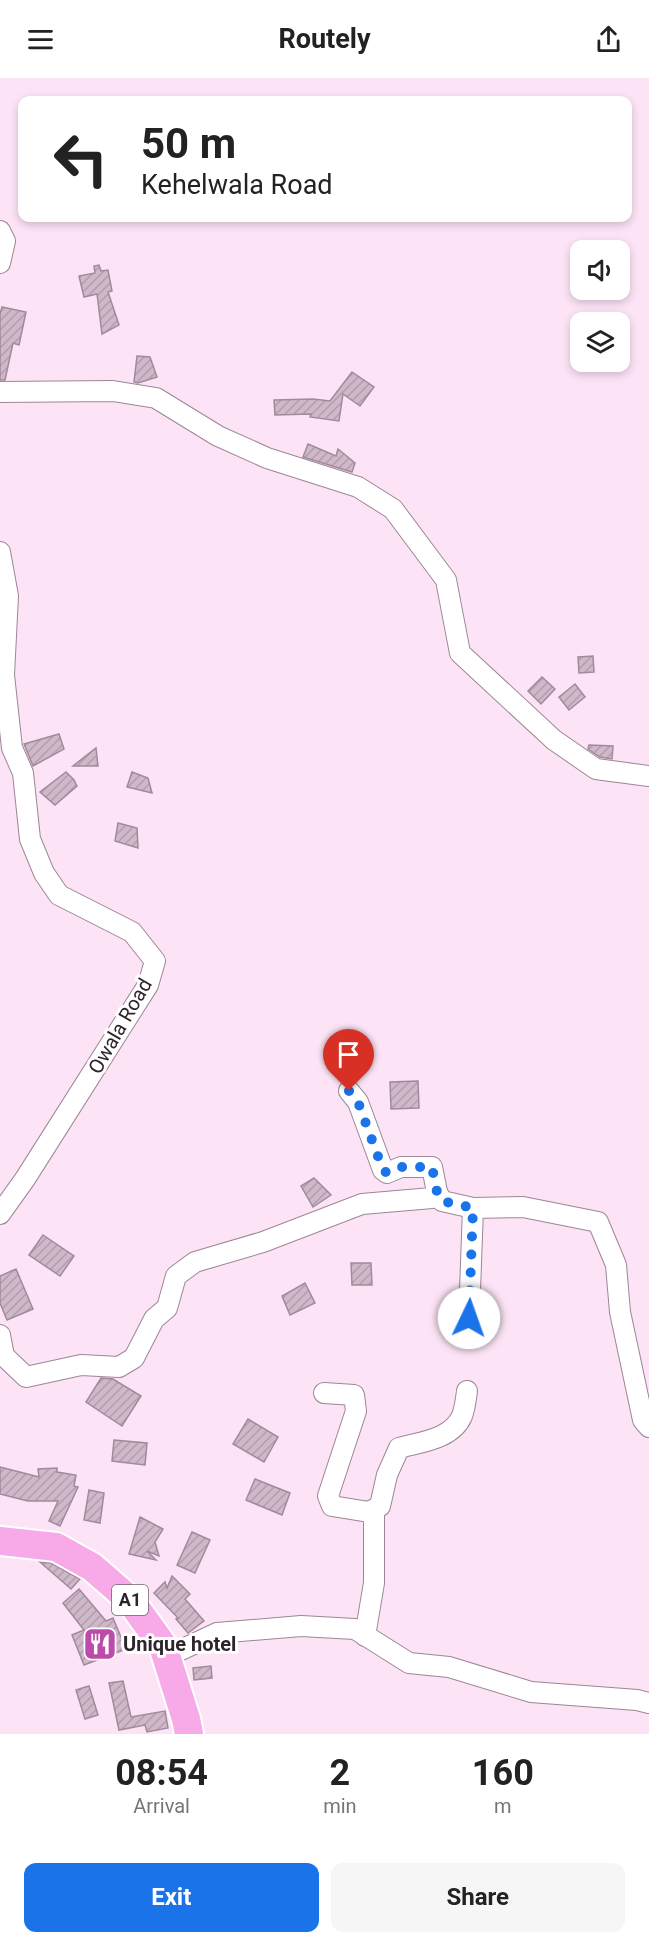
<!DOCTYPE html>
<html lang="en">
<head>
<meta charset="utf-8">
<style>
	body { margin:0; font-family:Roboto,sans-serif; background:#f6f6f6; color:#222; height:100vh; display:flex; flex-direction:column; font-size:22px; white-space:nowrap }
	* { box-sizing:border-box; margin:0 }
	p { font-size:20px; color:#767676 }
	.icon { flex:none; width:33px; height:33px; fill:none; stroke:currentColor; stroke-width:2; stroke-linecap:round; stroke-linejoin:round }
	.map { position:relative; height:1656px; overflow:hidden }
	.side { display:flex; flex-direction:column; background:#fff; flex:1 }
	.side>* { flex:none }
	.banner { position:absolute; left:18px; top:18px; width:614px; height:126px; border-radius:12px; box-shadow:0 3px 9px #0003; background:#fff; color:#222; overflow:hidden }
	.buttons { position:absolute; left:570px; top:162px; display:grid; gap:12px }
	.buttons a { display:grid; place-items:center; width:60px; height:60px; border-radius:12px; background:#fff; box-shadow:0 3px 9px #0003; font-size:30px }
	.pin { position:absolute; display:grid; place-items:center; width:51px; height:51px; color:#fff; margin:-62px -26px; border-radius:50% 50% 50% 0; rotate:-45deg; box-shadow:0 0 6px #0007 }
	.pin .icon { rotate:45deg }
	.me { position:absolute; width:66px; margin:-33px; rotate:3deg; stroke-linejoin:round; filter:drop-shadow(0 0 4px #0008) }
	.turn { display:flex; align-items:center; gap:21px; height:126px; padding:0 24px; font-size:27px }
	.turn .icon { width:78px; height:78px; stroke-width:2.5 }
	.turn b { display:block; font-size:42px; line-height:51px }
	.eta { display:flex; justify-content:space-evenly; align-items:center; height:102px; text-align:center }
	.eta b { font-size:36px; font-weight:700; line-height:42px }
	.button { display:flex; gap:12px; margin-top:auto; padding:12px 24px }
	.button a { flex:1; height:69px; border-radius:12px; background:#1a73e8; color:#fff; font-size:24px; font-weight:700; line-height:69px; text-align:center }
	.button a+a { background:#f6f6f6; color:#222 }
	header { display:flex; justify-content:space-between; align-items:center; height:78px; padding:0 24px; background:#fff; font-size:27px; font-weight:700 }
	.map>svg:first-child { display:block }
	.building { fill:url(#building-hatch); stroke:#a18a9b; stroke-width:1.5 }
	.lines { fill:none; stroke-linecap:round; stroke-linejoin:round }
	.minor-casing { stroke:#9c8697; stroke-width:22 }
	.highway-casing { stroke:#fff; stroke-width:32 }
	.minor { stroke:#fff; stroke-width:20 }
	.highway { stroke:#f8a9e7; stroke-width:28 }
	.route { stroke:#1a73e8; stroke-width:10; stroke-dasharray:0 18 }
	.labels { text-anchor:middle; stroke-width:6; stroke-linejoin:round; paint-order:stroke }
	.shield { fill:#fff; stroke:#6d666b; stroke-width:1.5 }
	.shield-label { font-size:18px; font-weight:bold; fill:#2e252c }
	.street-label { font-size:20px; fill:#2e252c; stroke:#fff }
	.poi-label { font-size:20px; font-weight:bold; fill:#2e252c; stroke:#fff; text-anchor:start }
</style>
</head>
<body>
<header><svg class="icon" aria-label="menu" viewBox="0 0 24 24"><path d="M4 6h16M4 12h16M4 18h16"/></svg>Routely<svg class="icon" aria-label="share" viewBox="0 0 24 24"><path d="M12 15V3M7 8l5-5 5 5M5 13v7h14v-7"/></svg></header>
<div class="map">
<svg width="649" height="1656" viewBox="0 0 649 1656">
	<defs>
		<pattern id="building-hatch" width="6" height="6" patternUnits="userSpaceOnUse" patternTransform="scale(1.5)"><rect width="6" height="6" fill="#cfb8c9"/><path d="M-1 1l2-2M0 6l6-6M5 7l2-2" fill="none" stroke="#b29ead"/></pattern>
	</defs>
	<rect width="100%" height="100%" fill="#fce4f6"/>
	<g class="building">
		<path d="M 99,187 L 101,193 L 108,192 L 112,213 L 108,214 L 119,247 L 102,256 L 97,216 L 84,219 L 79,198 L 95,195 L 94,188 Z"/>
		<path d="M 2,229 L 26,234 L 19,267 L 13,265 L 5,302 L 0,302 L 0,236 Z"/>
		<path d="M 137,278 L 150,279 L 157,299 L 138,305 L 134,304 Z"/>
		<path d="M 352,294 L 374,309 L 360,328 L 343,316 L 339,343 L 310,339 L 311,336 L 275,337 L 274,322 L 313,321 L 330,323 Z"/>
		<path d="M 308,366 L 336,378 L 338,371 L 355,385 L 352,394 L 303,379 Z"/>
		<path d="M 593,578 L 594,594 L 579,595 L 578,579 Z"/>
		<path d="M 542,599 L 555,611 L 541,626 L 528,613 Z"/>
		<path d="M 575,606 L 585,619 L 569,632 L 559,619 Z"/>
		<path d="M 59,656 L 64,671 L 33,688 L 24,666 Z"/>
		<path d="M 589,667 L 613,668 L 612,681 L 600,679 L 588,671 Z"/>
		<path d="M 96,670 L 98,688 L 73,688 Z"/>
		<path d="M 66,694 L 74,702 L 77,708 L 55,727 L 40,714 Z"/>
		<path d="M 132,694 L 148,700 L 152,715 L 127,709 Z"/>
		<path d="M 118,745 L 137,750 L 138,770 L 115,763 Z"/>
		<path d="M 418,1003 L 419,1030 L 391,1031 L 390,1004 Z"/>
		<path d="M 314,1100 L 331,1117 L 313,1129 L 301,1108 Z"/>
		<path d="M 43,1157 L 74,1178 L 60,1198 L 29,1177 Z"/>
		<path d="M 351,1185 L 371,1185 L 372,1207 L 352,1207 Z"/>
		<path d="M 16,1191 L 33,1231 L 7,1242 L 0,1225 L 0,1198 Z"/>
		<path d="M 305,1205 L 315,1225 L 290,1237 L 282,1218 Z"/>
		<path d="M 101,1300 L 113,1301 L 141,1318 L 122,1348 L 86,1324 Z"/>
		<path d="M 248,1341 L 278,1359 L 264,1384 L 233,1366 Z"/>
		<path d="M 114,1362 L 147,1365 L 145,1387 L 112,1383 Z"/>
		<path d="M 0,1389 L 39,1399 L 38,1391 L 57,1390 L 57,1394 L 76,1397 L 74,1408 L 78,1409 L 60,1448 L 49,1443 L 58,1423 L 28,1423 L 0,1416 Z"/>
		<path d="M 255,1401 L 290,1415 L 282,1437 L 246,1422 Z"/>
		<path d="M 89,1412 L 104,1415 L 100,1445 L 84,1442 Z"/>
		<path d="M 140,1439 L 163,1451 L 155,1464 L 159,1478 L 147,1473 L 156,1482 L 129,1476 Z"/>
		<path d="M 192,1454 L 210,1462 L 195,1495 L 177,1487 Z"/>
		<path d="M 40,1484 L 51,1485 L 80,1501 L 71,1511 Z"/>
		<path d="M 172,1498 L 190,1516 L 185,1521 L 204,1543 L 188,1555 L 176,1541 L 178,1540 L 154,1515 L 165,1504 L 167,1510 Z"/>
		<path d="M 79,1511 L 106,1543 L 113,1540 L 126,1571 L 84,1587 L 72,1557 L 84,1552 L 63,1525 Z"/>
		<path d="M 211,1588 L 212,1600 L 194,1602 L 193,1590 Z"/>
		<path d="M 123,1603 L 131,1639 L 165,1633 L 168,1650 L 147,1654 L 145,1647 L 119,1652 L 109,1605 Z"/>
		<path d="M 89,1608 L 98,1637 L 85,1641 L 76,1612 Z"/>
	</g>
	<g class="lines">
		<defs>
			<g id="minor">
				<path d="M 0,153 L 5,163 L 0,185"/>
				<path d="M 0,314 L 113,313 L 156,320 L 218,358 L 267,380 L 358,409 L 393,431 L 446,502 L 460,575 L 554,662 L 596,691 L 649,698"/>
				<path d="M 0,474 L 8,518 L 4,597 L 12,670 L 23,695 L 30,761 L 44,795 L 59,817 L 132,854 L 155,883 L 148,907 L 25,1101 L 0,1136"/>
				<path d="M 437,1114 L 442,1123 L 473,1130 L 523,1129 L 598,1144 L 616,1187 L 620,1234 L 643,1342 L 649,1349"/>
				<path d="M 469,1240 L 473,1130"/>
				<path d="M 0,1257 L 4,1278 L 26,1299 L 81,1287 L 119,1289 L 134,1280 L 154,1241 L 167,1230 L 176,1198 L 195,1184 L 263,1164 L 362,1126 L 432,1120 L 437,1114 L 432,1089 L 401,1089 L 387,1095 L 383,1092 L 358,1024 L 349,1013"/>
				<path d="M 324,1315 L 354,1317 L 356,1333 L 328,1418 L 332,1428 L 369,1434 L 374,1438 L 374,1505 L 365,1558"/>
				<path d="M 369,1434 L 380,1428 L 387,1397 L 399,1370 C 421,1364 452,1361 462,1338 C 465,1330 466,1321 467,1313"/>
				<path d="M 168,1578 L 217,1555 L 301,1548 L 355,1551 L 409,1585 L 449,1589 L 531,1614 L 637,1622 L 649,1625"/>
			</g>
			<path id="highway" d="M 0,1463 L 56,1469 L 92,1489 L 130,1522 L 163,1568 L 186,1641 L 189,1656"/>
		</defs>
		<use href="#minor" class="minor-casing"/>
		<use href="#highway" class="highway-casing"/>
		<use href="#minor" class="minor"/>
		<use href="#highway" class="highway"/>
	</g>
	<g class="lines">
		<path class="route" d="M 349,1013 L 358,1024 L 383,1092 L 387,1095 L 401,1089 L 432,1089 L 437,1114 L 442,1123 L 473,1130 L 469,1240"/>
	</g>
	<defs>
		<symbol id="restaurant-square" viewBox="-11 -11 22 22"><rect x="-9" y="-9" width="18" height="18" rx="4" fill="#bc4ca9" stroke="#fff"/><path d="M-5-6h1v4h1v-4h1v4h1v-4h1v5L-1.5 .5V6h-2V.5L-5-1ZM5-6V6H3V1.5H1.5Q1.5-4 5-6Z" fill="#fff"/></symbol>
	</defs>
	<g fill-rule="evenodd">
		<use href="#restaurant-square" x="81" y="1547" width="38" height="38"/>
	</g>
	<g class="labels">
		<rect class="shield" x="112" y="1507" width="36" height="30" rx="4.5"/>
		<g class="shield-label">
			<text x="130" y="1528">A1</text>
		</g>
		<g class="street-label">
			<text transform="translate(120 948) rotate(-60)" y="7">Owala Road</text>
		</g>
		<g class="poi-label">
			<text x="123" y="1573">Unique hotel</text>
		</g>
	</g>
</svg>
<div class="buttons">
<a><svg class="icon" aria-label="sound" viewBox="0 0 24 24"><path d="M4 9h4l5-4v14l-5-4H4zM17 9q2 3 0 6"/></svg></a>
<a><svg class="icon" aria-label="layers" viewBox="0 0 24 24"><path d="M12 4l9 5-9 5-9-5zM3 14l9 5 9-5"/></svg></a>
</div>
<div class="pin" style="left:349px;top:1013px;background:#d93025"><svg class="icon" aria-label="arrive" viewBox="0 0 24 24"><path d="M6 21V4h12l-3 4 3 4H6"/></svg></div>
<svg class="me" style="left:469px;top:1240px" viewBox="-20 -20 40 40"><circle r="19" fill="#fff"/><path d="M0-13L10 11 0 6-10 11z" fill="#1a73e8"/></svg>
<div class="banner">
<div class="turn"><svg class="icon" aria-label="left" viewBox="0 0 24 24"><path d="M17 20v-9H6M10 6l-5 5 5 5"/></svg><div><b>50 m</b>Kehelwala Road</div></div>
</div>
</div>
<section class="side">
<div class="eta">
<div><b>08:54</b><p>Arrival</p></div>
<div><b>2</b><p>min</p></div>
<div><b>160</b><p>m</p></div>
</div>
<div class="button"><a>Exit</a><a>Share</a></div>
</section>
</body>
</html>
